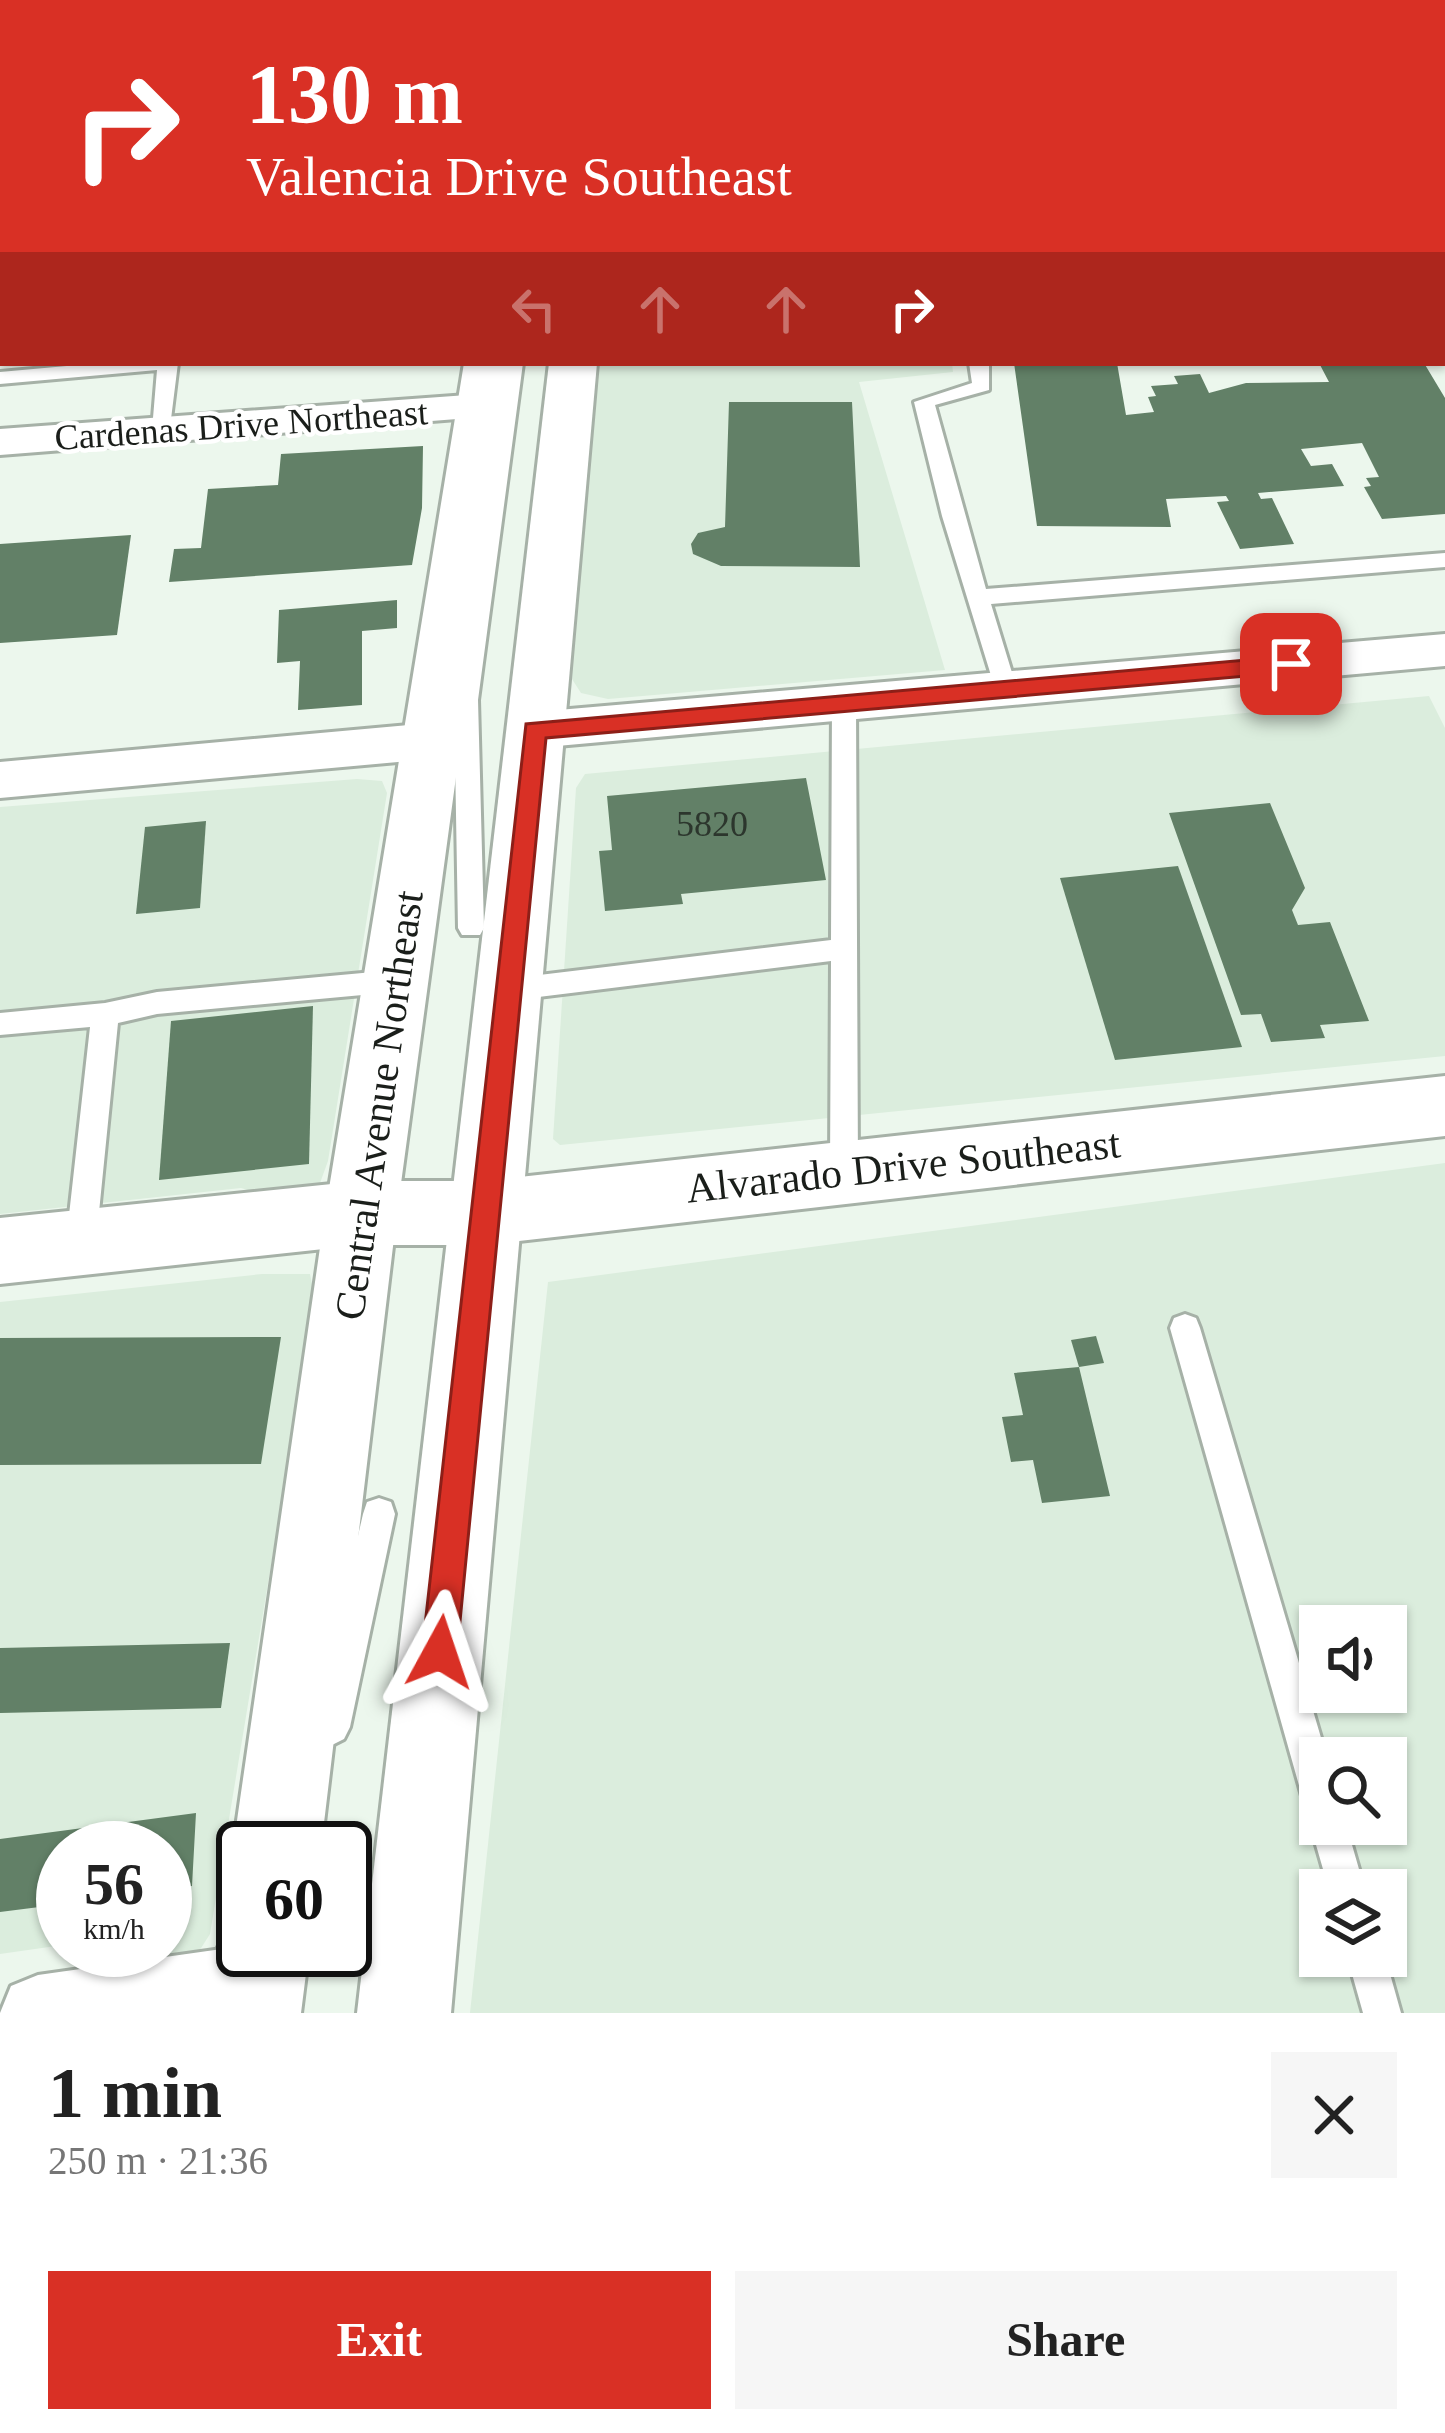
<!DOCTYPE html>
<html lang="en">
<head>
<meta charset="utf-8">
<style>
	body { margin:0; font-family:Georgia,serif; background:#f6f6f6; color:#222; height:100vh; display:flex; flex-direction:column; font-size:45px; white-space:nowrap }
	* { box-sizing:border-box; margin:0 }
	p { font-size:39px; color:#767676 }
	.icon { flex:none; width:66px; height:66px; fill:none; stroke:currentColor; stroke-width:2; stroke-linecap:round; stroke-linejoin:round }
	.map { position:relative; height:2013px; overflow:hidden }
	.side { display:flex; flex-direction:column; background:#fff; flex:1 }
	.side>* { flex:none }
	.guide { position:absolute; left:0px; top:0px; width:1446px; height:366px; box-shadow:0 3px 9px #0004; background:#d93025; color:#fff; overflow:hidden }
	.tools { position:absolute; left:1299px; top:1605px; display:grid; gap:24px }
	.tools a { display:grid; place-items:center; width:108px; height:108px; border-radius:0px; background:#fff; box-shadow:0 3px 9px #0004; font-size:60px }
	.speed { position:absolute; left:36px; top:1821px; display:flex; gap:24px; font-size:60px; font-weight:700; text-align:center }
	.speed>* { display:grid; place-content:center; width:156px; height:156px; border-radius:50%; background:#fff; box-shadow:0 3px 9px #0004; line-height:1 }
	.speed small { font-size:30px; font-weight:400 }
	.speed .limit { border:6px solid #111; border-radius:18px; background:#fff; color:#111 }
	.pin { position:absolute; display:grid; place-items:center; width:102px; height:102px; color:#fff; margin:-51px; border-radius:24px; box-shadow:0 6px 18px #0006 }
	.me { position:absolute; width:132px; margin:-66px; rotate:5deg; stroke-linejoin:round; filter:drop-shadow(0 0 9px #0008) }
	.turn { display:flex; align-items:center; gap:42px; height:252px; padding:0 48px; font-size:54px }
	.turn .icon { width:156px; height:156px; stroke-width:2.5 }
	.turn b { display:block; font-size:84px; line-height:102px }
	.lanes { display:flex; align-items:center; height:114px; padding:0 48px; background:#0003; justify-content:center; gap:60px; direction:ltr }
	.lanes .off { opacity:.35 }
	.round { display:grid; place-items:center; flex:none; width:126px; height:126px; border-radius:0px; background:#f6f6f6 }
	.summary { display:flex; align-items:center; justify-content:space-between; height:204px; padding:0 48px }
	h1 { font-size:72px; font-weight:600; line-height:90px }
	.action { display:flex; gap:24px; margin-top:auto; padding:24px 48px }
	.action a { flex:1; height:138px; border-radius:0px; background:#d93025; color:#fff; font-size:48px; font-weight:600; line-height:138px; text-align:center }
	.action a+a { background:#f6f6f6; color:#222 }
	.map>svg:first-child { display:block }
	.built { fill:#dbeddd; fill-rule:evenodd }
	.building { fill:#628067 }
	.lines { fill:none; stroke-linecap:round; stroke-linejoin:round }
	.lane-casing { stroke:#a6b1a7; stroke-width:6 }
	.street-casing { stroke:#a6b1a7; stroke-width:6 }
	.secondary-casing { stroke:#a6b1a7; stroke-width:6 }
	.primary-casing { stroke:#a6b1a7; stroke-width:6 }
	.lane { fill:#fff; fill-rule:evenodd }
	.street { fill:#fff; fill-rule:evenodd }
	.secondary { fill:#fff; fill-rule:evenodd }
	.primary { fill:#fff; fill-rule:evenodd }
	.route { fill:#d93025; stroke:#8d1f18; stroke-width:3 }
	.labels { text-anchor:middle; stroke-width:9; stroke-linejoin:round; paint-order:stroke }
	.far-street-label { font-size:36px; fill:#1a1e1a; stroke:#fff }
	.number-label { font-size:36px; fill:#2c362d }
	.street-label { font-size:42px; fill:#1a1e1a; stroke:#fff }
</style>
</head>
<body>
<div class="map">
<svg width="1445" height="2013" viewBox="0 0 1445 2013">
	<rect width="100%" height="100%" fill="#ecf7ed"/>
	<g class="built">
		<path d="M 629,0 L 1445,0 L 1445,93 L 1443,3 Z"/>
		<path d="M 596,363 L 952,363 L 953,372 L 859,382 L 945,670 L 608,699 L 581,693 L 570,676 Z"/>
		<path d="M 1429,696 L 1445,728 L 1445,1056 L 560,1145 L 553,1139 L 576,788 L 585,774 Z"/>
		<path d="M 357,779 L 382,781 L 387,793 L 328,1161 L 320,1183 L 291,1196 L 265,1195 L 241,1188 L 0,1214 L 0,807 Z"/>
		<path d="M 1445,1163 L 1445,2013 L 470,2013 L 548,1282 ZM 1320,1626 L 1386,1626 L 1386,1692 L 1320,1692 ZM 1320,1758 L 1386,1758 L 1386,1824 L 1320,1824 ZM 1320,1890 L 1386,1890 L 1386,1956 L 1320,1956 Z"/>
		<path d="M 262,1274 L 310,1274 L 315,1299 L 210,1934 L 196,1956 L 160,1963 L 135,1950 L 165,1950 L 165,1848 L 63,1848 L 63,1945 L 0,1954 L 0,1302 Z"/>
	</g>
	<g class="building">
		<path d="M 1014,363 L 1117,363 L 1126,415 L 1154,412 L 1148,397 L 1156,396 L 1151,386 L 1178,384 L 1174,376 L 1200,374 L 1209,393 L 1246,383 L 1329,382 L 1319,363 L 1424,363 L 1445,398 L 1445,514 L 1382,519 L 1364,487 L 1371,486 L 1366,478 L 1379,477 L 1362,443 L 1301,449 L 1311,466 L 1332,464 L 1344,486 L 1258,493 L 1261,499 L 1272,498 L 1294,544 L 1240,549 L 1217,502 L 1229,501 L 1226,496 L 1166,499 L 1171,527 L 1037,526 Z"/>
		<path d="M 729,402 L 852,402 L 860,567 L 721,566 L 693,554 L 691,544 L 698,533 L 725,527 Z"/>
		<path d="M 423,446 L 422,508 L 412,565 L 169,582 L 174,549 L 201,548 L 208,489 L 278,485 L 281,454 Z"/>
		<path d="M 131,535 L 117,635 L 0,643 L 0,544 Z"/>
		<path d="M 397,600 L 397,628 L 362,631 L 362,705 L 298,710 L 300,661 L 277,663 L 279,610 Z"/>
		<path d="M 806,778 L 826,880 L 681,894 L 683,904 L 605,911 L 599,851 L 612,850 L 607,796 Z"/>
		<path d="M 1270,803 L 1305,888 L 1292,910 L 1298,925 L 1330,922 L 1369,1021 L 1320,1025 L 1325,1038 L 1271,1042 L 1261,1014 L 1241,1015 L 1169,813 Z"/>
		<path d="M 206,821 L 200,908 L 136,914 L 145,827 Z"/>
		<path d="M 1178,866 L 1242,1047 L 1115,1060 L 1060,878 Z"/>
		<path d="M 313,1006 L 309,1164 L 159,1180 L 171,1021 Z"/>
		<path d="M 1096,1336 L 1104,1363 L 1079,1367 L 1071,1340 Z"/>
		<path d="M 281,1337 L 261,1464 L 0,1465 L 0,1338 Z"/>
		<path d="M 1079,1367 L 1110,1496 L 1042,1503 L 1033,1460 L 1011,1462 L 1002,1417 L 1023,1415 L 1014,1373 Z"/>
		<path d="M 230,1643 L 221,1708 L 0,1713 L 0,1648 Z"/>
		<path d="M 196,1813 L 192,1886 L 165,1890 L 165,1848 L 63,1848 L 63,1904 L 0,1912 L 0,1839 Z"/>
	</g>
	<g class="lines">
		<defs>
			<g id="lane">
				<rect x="339" y="0" width="16" height="3"/>
				<rect x="436" y="0" width="16" height="3"/>
				<rect x="558" y="0" width="16" height="3"/>
				<path d="M 776,0 L 792,0 L 793,3 L 777,3 Z"/>
				<path d="M 836,0 L 864,0 L 834,3 Z"/>
				<path d="M 1050,0 L 1068,0 L 1070,3 L 1052,3 Z"/>
				<rect x="0" y="74" width="3" height="10"/>
				<rect x="1443" y="85" width="2" height="10"/>
				<rect x="1443" y="104" width="2" height="10"/>
				<rect x="1443" y="143" width="2" height="13"/>
				<path d="M 1443,319 L 1445,320 L 1445,335 L 1443,334 Z"/>
				<path d="M 100,363 L 178,363 L 169,435 L 162,436 L 152,430 L 157,370 L 0,384 L 0,372 Z"/>
				<path d="M 503,363 L 523,363 L 478,700 L 484,928 L 480,935 L 462,935 L 458,928 L 454,700 Z"/>
				<path d="M 969,363 L 989,363 L 989,390 L 935,405 L 986,589 L 1445,553 L 1445,567 L 991,604 L 1017,689 L 1013,695 L 997,695 L 942,516 L 914,402 L 972,383 Z"/>
				<path d="M 844,694 L 856,703 L 858,1172 L 854,1181 L 844,1185 L 834,1181 L 830,1172 L 831,961 L 506,1001 L 497,998 L 493,990 L 497,982 L 506,979 L 831,940 L 832,703 Z"/>
				<path d="M 395,970 L 404,973 L 408,981 L 404,989 L 395,992 L 157,1014 L 118,1023 L 96,1242 L 91,1252 L 81,1255 L 71,1252 L 66,1242 L 90,1027 L 0,1035 L 0,1013 L 105,1003 L 157,992 Z"/>
				<path d="M 1185,1314 L 1196,1318 L 1200,1328 L 1327,1758 L 1320,1758 L 1320,1824 L 1346,1824 L 1365,1890 L 1329,1890 L 1310,1824 L 1315,1812 L 1307,1809 L 1302,1796 L 1170,1328 L 1174,1318 Z"/>
				<path d="M 379,1498 L 391,1502 L 395,1514 L 350,1727 L 344,1739 L 332,1745 L 320,1739 L 314,1727 L 363,1514 L 367,1502 Z"/>
				<path d="M 1347,1956 L 1385,1956 L 1401,2013 L 1363,2013 Z"/>
			</g>
			<g id="street">
				<path d="M 0,0 L 15,3 L 3,3 L 3,19 Z"/>
				<path d="M 82,0 L 163,0 L 80,3 Z"/>
				<rect x="0" y="186" width="3" height="22"/>
				<path d="M 481,394 L 495,398 L 501,407 L 495,416 L 0,455 L 0,429 Z"/>
				<path d="M 1445,634 L 1445,666 L 535,748 L 518,742 L 511,730 L 518,718 L 535,712 Z"/>
				<path d="M 431,723 L 448,728 L 455,741 L 448,754 L 431,759 L 0,798 L 0,762 Z"/>
				<path d="M 243,1946 L 286,1955 L 297,1982 L 286,2009 L 276,2013 L 0,2013 L 11,1986 L 38,1975 Z"/>
			</g>
			<path id="secondary" d="M 1445,1076 L 1445,1136 L 483,1245 L 361,1245 L 0,1284 L 0,1218 L 361,1181 L 483,1181 Z"/>
			<g id="primary">
				<rect x="520" y="0" width="38" height="3"/>
				<rect x="587" y="0" width="38" height="3"/>
				<path d="M 464,363 L 512,363 L 397,1213 L 321,1848 L 243,1848 L 243,1873 L 233,1848 L 325,1213 Z"/>
				<path d="M 549,363 L 597,363 L 451,2013 L 357,2013 Z"/>
				<path d="M 243,1912 L 243,1950 L 309,1950 L 301,2013 L 207,2013 L 217,1950 L 231,1918 Z"/>
			</g>
		</defs>
		<use href="#lane" class="lane-casing"/>
		<use href="#street" class="street-casing"/>
		<use href="#secondary" class="secondary-casing"/>
		<use href="#primary" class="primary-casing"/>
		<use href="#lane" class="lane"/>
		<use href="#street" class="street"/>
		<use href="#secondary" class="secondary"/>
		<use href="#primary" class="primary"/>
	</g>
	<path class="route" d="M 1291,656 L 1303,664 L 1291,672 L 546,738 L 457,1652 L 452,1664 L 440,1669 L 427,1664 L 422,1652 L 526,724 Z"/>
	<g class="labels">
		<g class="far-street-label">
			<text transform="translate(241 424) rotate(-4)" y="13">Cardenas Drive Northeast</text>
		</g>
		<g class="number-label">
			<text x="712" y="836">5820</text>
		</g>
		<g class="street-label">
			<text transform="translate(378 1105) rotate(-82)" y="15">Central Avenue Northeast</text>
			<text transform="translate(903 1165) rotate(-6)" y="15">Alvarado Drive Southeast</text>
		</g>
	</g>
</svg>
<div class="tools">
<a><svg class="icon" aria-label="sound" viewBox="0 0 24 24"><path d="M4 9h4l5-4v14l-5-4H4zM17 9q2 3 0 6"/></svg></a>
<a><svg class="icon" aria-label="search" viewBox="0 0 24 24"><circle cx="10" cy="10" r="6"/><path d="M15 15l6 6"/></svg></a>
<a><svg class="icon" aria-label="layers" viewBox="0 0 24 24"><path d="M12 4l9 5-9 5-9-5zM3 14l9 5 9-5"/></svg></a>
</div>
<div class="speed"><div>56<small>km/h</small></div><div class="limit">60</div></div>
<div class="pin" style="left:1291px;top:664px;background:#d93025"><svg class="icon" aria-label="arrive" viewBox="0 0 24 24"><path d="M6 21V4h12l-3 4 3 4H6"/></svg></div>
<svg class="me" style="left:440px;top:1652px" viewBox="-20 -20 40 40"><path d="M0-17L14 15 0 8-14 15z" fill="#d93025" stroke="#fff" stroke-width="4"/></svg>
<div class="guide">
<div class="turn"><svg class="icon" aria-label="right" viewBox="0 0 24 24"><path d="M7 20v-9h11M14 6l5 5-5 5"/></svg><div><b>130 m</b>Valencia Drive Southeast</div></div>
<div class="lanes"><svg class="icon off" aria-label="left" viewBox="0 0 24 24"><path d="M17 20v-9H6M10 6l-5 5 5 5"/></svg><svg class="icon off" aria-label="ahead" viewBox="0 0 24 24"><path d="M12 20V5M6 11l6-6 6 6"/></svg><svg class="icon off" aria-label="ahead" viewBox="0 0 24 24"><path d="M12 20V5M6 11l6-6 6 6"/></svg><svg class="icon" aria-label="right" viewBox="0 0 24 24"><path d="M7 20v-9h11M14 6l5 5-5 5"/></svg></div>
</div>
</div>
<section class="side">
<div class="summary"><div><h1>1 min</h1><p>250 m · 21:36</p></div><a class="round"><svg class="icon" aria-label="close" viewBox="0 0 24 24"><path d="M6 6l12 12M18 6L6 18"/></svg></a></div>
<div class="action"><a>Exit</a><a>Share</a></div>
</section>
</body>
</html>
